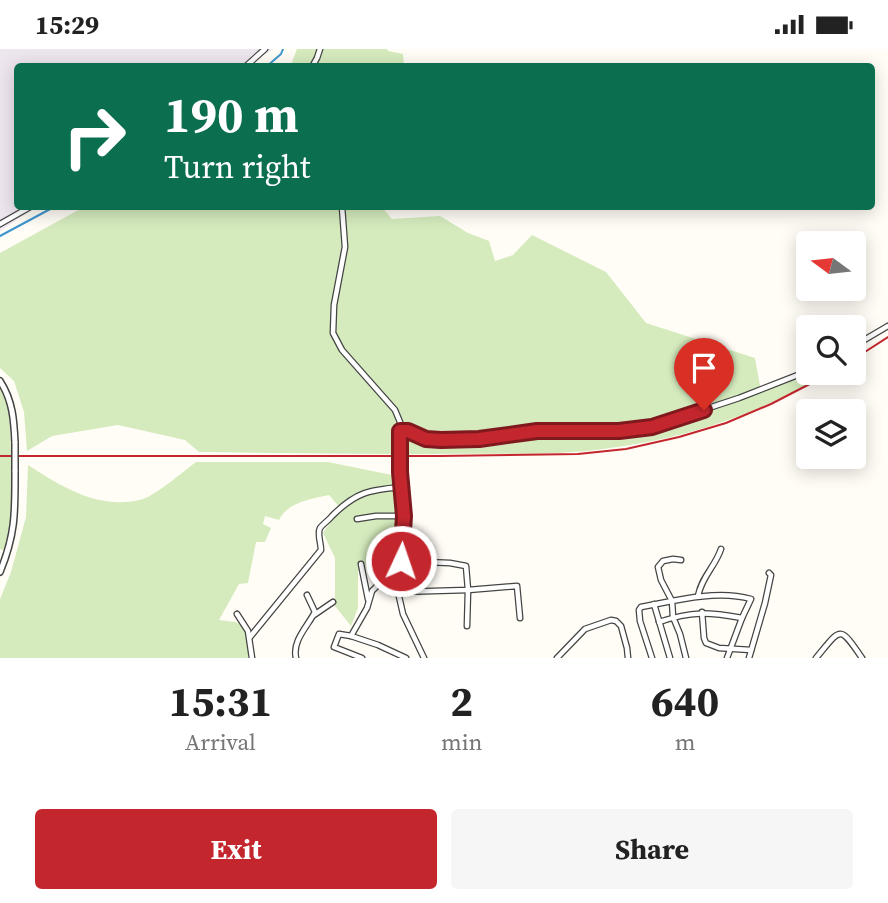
<!DOCTYPE html>
<html lang="en">
<head>
<meta charset="utf-8">
<style>
	body { margin:0; font-family:"Source Serif 4",serif; background:#f6f6f6; color:#222; height:100vh; display:flex; flex-direction:column; font-size:26px; white-space:nowrap }
	* { box-sizing:border-box; margin:0 }
	p { font-size:23px; color:#767676 }
	.icon { flex:none; width:38px; height:38px; fill:none; stroke:currentColor; stroke-width:2; stroke-linecap:round; stroke-linejoin:round }
	.map { position:relative; height:609px; overflow:hidden }
	.drawer { display:flex; flex-direction:column; background:#fff; flex:1 }
	.drawer>* { flex:none }
	.guide { position:absolute; left:14px; top:14px; width:861px; height:147px; border-radius:7px; box-shadow:0 4px 18px #0003; background:#0b6e4f; color:#fff; overflow:hidden }
	.needle { width:46px; rotate:285deg }
	.fabs { position:absolute; left:796px; top:182px; display:grid; gap:14px }
	.fabs a { display:grid; place-items:center; width:70px; height:70px; border-radius:7px; background:#fff; box-shadow:0 4px 18px #0003; font-size:35px }
	.pin { position:absolute; display:grid; place-items:center; width:60px; height:60px; color:#fff; margin:-72px -30px; border-radius:50% 50% 50% 0; rotate:-45deg; box-shadow:0 0 7px #0007 }
	.pin .icon { rotate:45deg }
	.me { position:absolute; width:77px; margin:-38px; rotate:3deg; stroke-linejoin:round; filter:drop-shadow(0 0 5px #0008) }
	.turn { display:flex; align-items:center; gap:24px; height:147px; padding:0 35px; font-size:32px }
	.turn .icon { width:91px; height:91px; stroke-width:2.5 }
	.turn b { display:block; font-size:49px; line-height:60px }
	.eta { display:flex; justify-content:space-evenly; align-items:center; height:119px; text-align:center }
	.eta b { font-size:42px; font-weight:700; line-height:49px }
	.action { display:flex; gap:14px; margin-top:auto; padding:14px 35px }
	.action a { flex:1; height:80px; border-radius:7px; background:#c4262e; color:#fff; font-size:28px; font-weight:700; line-height:80px; text-align:center }
	.action a+a { background:#f6f6f6; color:#222 }
	.status { display:flex; justify-content:space-between; align-items:center; height:49px; padding:0 35px; background:#fff; direction:ltr }
	.status svg { height:19px; fill:currentColor }
	.map>svg:first-child { display:block }
	.industrial { fill:#eee6ef }
	.green { fill:#d5ebbd }
	.lines { fill:none; stroke-linecap:round; stroke-linejoin:round }
	.stream { stroke:#3f96cf; stroke-width:2 }
	.minor-casing { stroke:#444; stroke-width:7 }
	.tertiary-casing { stroke:#444; stroke-width:8 }
	.minor { stroke:#fff; stroke-width:4.5 }
	.tertiary { stroke:#fff; stroke-width:5 }
	.rail { stroke:#c4262e; stroke-width:2 }
	.minor-bridge-casing { stroke:#444; stroke-width:7; stroke-linecap:butt }
	.tertiary-bridge-casing { stroke:#444; stroke-width:8; stroke-linecap:butt }
	.minor-bridge { stroke:#fff; stroke-width:4.5 }
	.tertiary-bridge { stroke:#fff; stroke-width:5 }
	.route-casing { stroke:#7f191e; stroke-width:18 }
	.route { stroke:#c4262e; stroke-width:12 }
</style>
</head>
<body>
<div class="status"><b>15:29</b><svg viewBox="0 0 49 12"><path d="M0 12V9h3v3zM5 12V6h3v6zM10 12V3h3v9zM15 12V0h3v12zM26 1h20v11H26zM47 4h2v5h-2z"/></svg></div>
<div class="map">
<svg width="888" height="609" viewBox="0 0 888 609">
	<rect width="100%" height="100%" fill="#fffdf5"/>
	<path class="industrial" d="M 0,0 L 273,0 L 247,17 L 18,18 L 18,158 L 36,158 L 0,182 Z"/>
	<g class="green">
		<path d="M 297,0 L 387,0 L 388,2 L 403,5 L 404,17 L 286,18 L 292,13 Z"/>
		<path d="M 84,158 L 382,158 L 392,170 L 440,167 L 468,184 L 489,192 L 495,212 L 513,206 L 532,186 L 606,223 L 646,274 L 755,309 L 760,337 L 766,337 L 808,319 L 808,324 L 828,324 C 758,366 684,390 603,400 C 551,407 497,404 444,405 C 362,405 281,404 199,403 L 185,391 L 118,376 L 52,387 L 27,402 L 24,363 L 14,332 L 0,319 L 0,204 Z"/>
		<path d="M 0,339 L 9,360 L 12,424 L 10,479 L 5,502 L 0,500 Z"/>
		<path d="M 196,413 L 328,413 L 397,427 L 399,483 L 390,512 L 358,522 L 358,559 L 351,577 L 335,557 L 335,509 L 323,484 L 340,459 L 329,446 C 310,450 288,453 279,471 L 265,467 L 263,475 L 271,479 L 265,493 L 256,493 L 248,534 L 239,535 L 219,571 C 224,572 233,572 238,574 C 249,581 249,598 248,609 L 0,609 L 0,550 L 11,523 L 26,468 L 28,416 C 62,438 100,462 143,450 C 156,446 184,422 196,413 Z"/>
	</g>
	<g class="lines">
		<g class="stream">
			<path d="M 266,18 L 281,5 L 283,0"/>
			<path d="M 0,187 L 54,158"/>
		</g>
		<defs>
			<g id="minor">
				<path d="M 245,18 L 265,0"/>
				<path d="M 312,18 L 317,9 L 320,0"/>
				<path d="M 342,158 L 345,198 L 334,256 L 333,284 L 342,301 L 395,361 L 400,373 L 400,389"/>
				<path d="M 0,175 L 30,158"/>
				<path d="M 854,297 L 888,277"/>
				<path d="M 400,382 L 408,382 L 426,390 L 458,392 L 537,381 L 600,383 L 631,381 L 660,375 L 739,349 L 808,322"/>
				<path d="M 400,423 L 404,467 L 398,543 L 403,565 L 424,609"/>
				<path d="M 357,470 L 376,467 L 404,467"/>
				<path d="M 401,512 L 450,514 L 466,517 L 468,541 L 467,577"/>
				<path d="M 361,515 L 368,550"/>
				<path d="M 398,535 L 381,533 L 372,542 L 367,559 L 351,587 L 378,596 L 406,609"/>
				<path d="M 398,543 L 468,541 L 517,537 L 520,569"/>
				<path d="M 698,547 C 702,527 715,518 721,500"/>
				<path d="M 654,555 L 670,609"/>
				<path d="M 702,563 L 704,589 L 706,594 L 719,599 L 751,601"/>
				<path d="M 237,565 L 248,582 L 252,609"/>
				<path d="M 314,566 L 333,553"/>
				<path d="M 659,573 C 692,562 708,563 742,569"/>
				<path d="M 351,587 L 339,585 L 334,598 L 362,609"/>
				<path d="M 250,588 L 321,501 C 321,494 317,485 320,479 C 323,475 329,471 332,467 C 356,443 369,441 401,438"/>
				<path d="M 296,609 C 292,592 307,578 315,563 L 307,546"/>
				<path d="M 557,609 L 585,580 L 611,571 L 616,572 L 621,577 L 627,599 L 628,609"/>
				<path d="M 652,609 L 640,572 L 639,561 L 641,558 L 672,552 L 661,531 L 658,518 L 663,512 L 673,510 L 681,511"/>
				<path d="M 686,609 L 680,585 L 673,568 L 672,552 C 698,547 726,543 751,550 L 742,569 L 727,609"/>
				<path d="M 749,609 L 765,554 L 771,526 L 769,524"/>
				<path d="M 816,609 C 841,579 839,575 862,609"/>
			</g>
			<g id="tertiary">
				<path d="M 0,332 C 13,352 14,372 15,394"/>
				<path d="M 0,523 C 16,484 15,462 15,421"/>
			</g>
		</defs>
		<use href="#minor" class="minor-casing"/>
		<use href="#tertiary" class="tertiary-casing"/>
		<use href="#minor" class="minor"/>
		<use href="#tertiary" class="tertiary"/>
		<g class="rail">
			<path d="M 854,310 L 888,288"/>
			<path d="M 0,407 L 440,407 L 578,405 L 626,400 L 679,388 L 726,374 L 771,355 L 831,324"/>
		</g>
		<defs>
			<path id="minor-bridge" d="M 400,423 L 400,389"/>
			<path id="tertiary-bridge" d="M 15,394 L 15,421"/>
		</defs>
		<use href="#minor-bridge" class="minor-bridge-casing"/>
		<use href="#tertiary-bridge" class="tertiary-bridge-casing"/>
		<use href="#minor-bridge" class="minor-bridge"/>
		<use href="#tertiary-bridge" class="tertiary-bridge"/>
	</g>
	<g class="lines">
		<defs>
			<path id="route" d="M 401,512 L 404,467 L 400,423 L 400,382 L 408,382 L 426,390 L 441,391 L 479,390 L 537,382 L 619,382 L 652,378 L 704,361"/>
		</defs>
		<use href="#route" class="route-casing"/>
		<use href="#route" class="route"/>
	</g>
</svg>
<div class="fabs">
<a><svg class="needle" viewBox="-14 -14 28 28"><path d="M0-13l5 13h-10z" fill="#e53935"/><path d="M0 13l5-13h-10z" fill="#767676"/></svg></a>
<a><svg class="icon" aria-label="search" viewBox="0 0 24 24"><circle cx="10" cy="10" r="6"/><path d="M15 15l6 6"/></svg></a>
<a><svg class="icon" aria-label="layers" viewBox="0 0 24 24"><path d="M12 4l9 5-9 5-9-5zM3 14l9 5 9-5"/></svg></a>
</div>
<div class="pin" style="left:704px;top:361px;background:#d93025"><svg class="icon" aria-label="arrive" viewBox="0 0 24 24"><path d="M6 21V4h12l-3 4 3 4H6"/></svg></div>
<svg class="me" style="left:401px;top:512px" viewBox="-20 -20 40 40"><circle r="17" fill="#c4262e" stroke="#fff" stroke-width="3"/><path d="M0-11L8 9 0 5-8 9z" fill="#fff"/></svg>
<div class="guide">
<div class="turn"><svg class="icon" aria-label="right" viewBox="0 0 24 24"><path d="M7 20v-9h11M14 6l5 5-5 5"/></svg><div><b>190 m</b>Turn right</div></div>
</div>
</div>
<section class="drawer">
<div class="eta">
<div><b>15:31</b><p>Arrival</p></div>
<div><b>2</b><p>min</p></div>
<div><b>640</b><p>m</p></div>
</div>
<div class="action"><a>Exit</a><a>Share</a></div>
</section>
</body>
</html>
